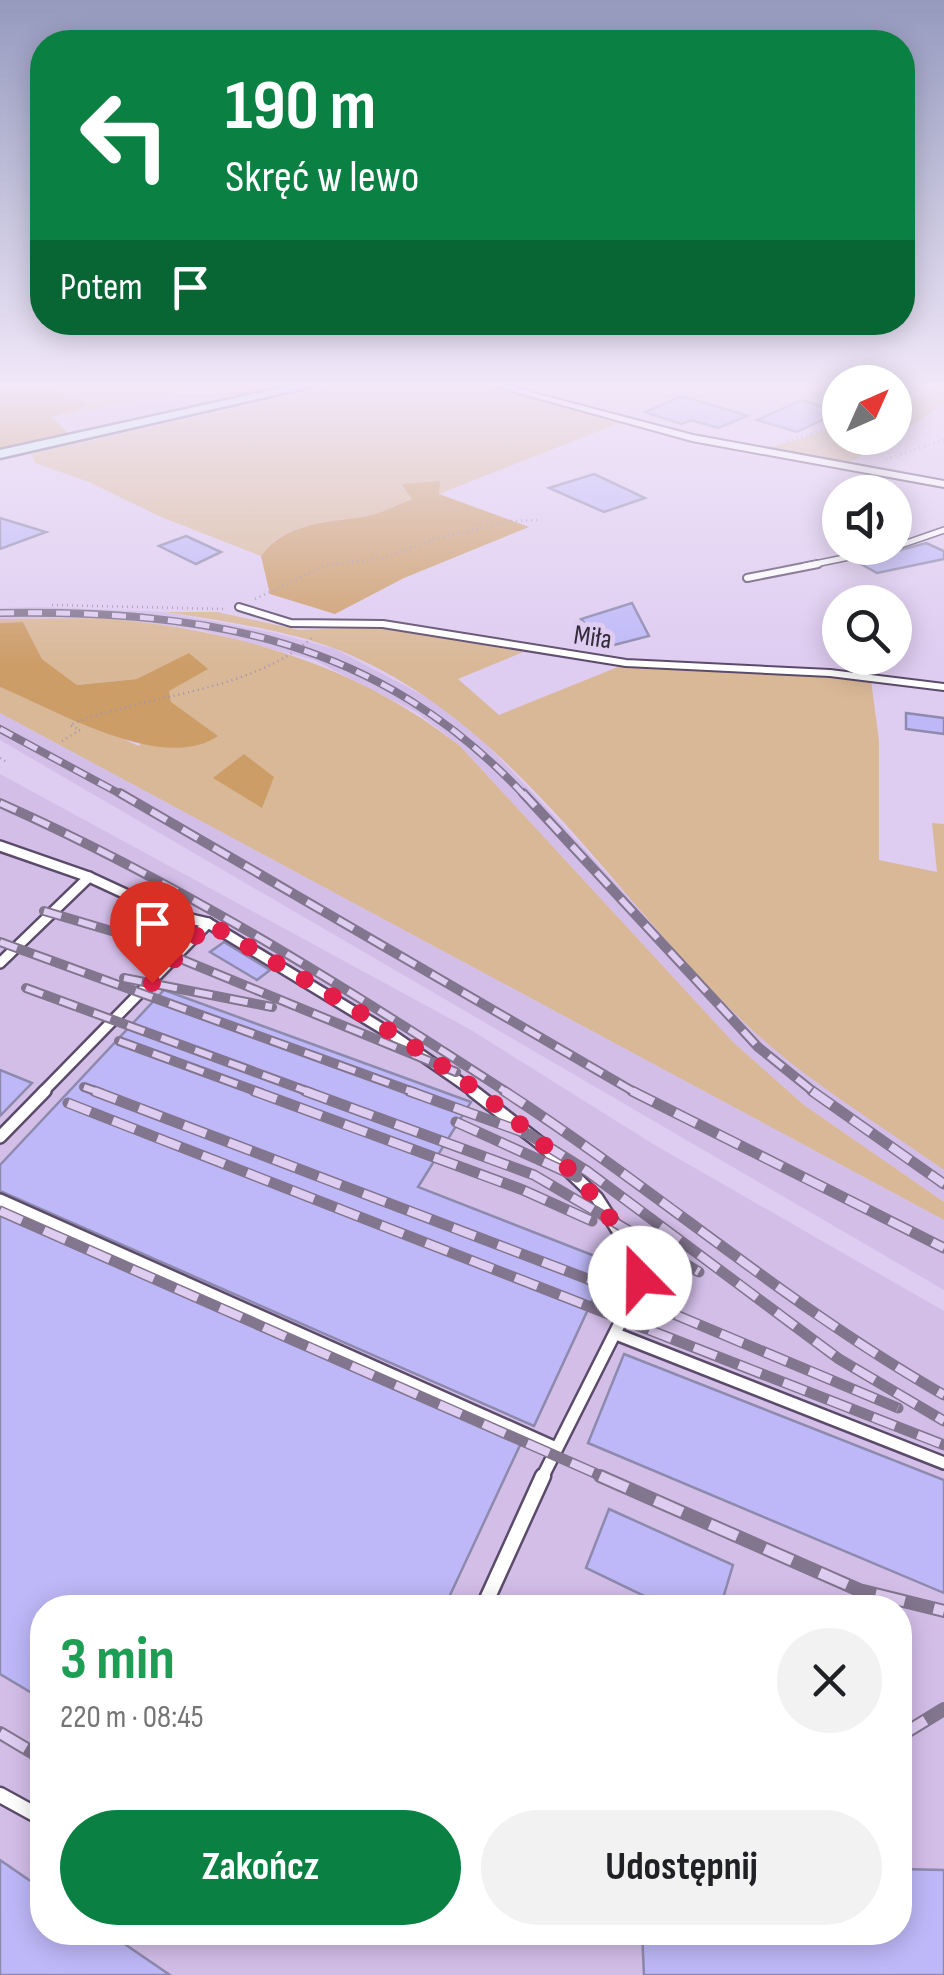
<!DOCTYPE html>
<html lang="pl">
<head>
<meta charset="utf-8">
<style>
	body { margin:0; font-family:"Sofia Sans Condensed",sans-serif; background:#f2f2f2; color:#202124; height:100vh; display:flex; flex-direction:column; font-size:38px; white-space:nowrap }
	* { box-sizing:border-box; margin:0 }
	p { font-size:32px; color:#757577 }
	.icon { flex:none; width:55px; height:55px; fill:none; stroke:currentColor; stroke-width:2; stroke-linecap:round; stroke-linejoin:round }
	.map { position:relative; flex:1; overflow:hidden }
	.side { position:absolute; left:30px; top:1595px; width:882px; height:350px; display:flex; flex-direction:column; background:#fff; border-radius:40px; box-shadow:0 5px 25px #0003 }
	.side>* { flex:none }
	.top-card { position:absolute; left:30px; top:30px; width:885px; height:305px; border-radius:40px; box-shadow:0 5px 25px #0003; background:#0b8043; color:#fff; overflow:hidden }
	.needle { width:65px; rotate:45deg }
	.fabs { position:absolute; left:822px; top:365px; display:grid; gap:20px }
	.fabs a { display:grid; place-items:center; width:90px; height:90px; border-radius:50%; background:#fff; box-shadow:0 5px 25px #0003; font-size:50px }
	.pin { position:absolute; display:grid; place-items:center; width:85px; height:85px; color:#fff; margin:-102px -42px; border-radius:50% 50% 50% 0; rotate:-45deg; box-shadow:0 0 10px #0007 }
	.pin .icon { rotate:45deg }
	.me { position:absolute; width:110px; margin:-55px; rotate:338deg; stroke-linejoin:round; filter:drop-shadow(0 0 8px #0008) }
	.turn { display:flex; align-items:center; gap:35px; height:210px; padding:0 30px; font-size:45px }
	.turn .icon { width:130px; height:130px; stroke-width:2.5 }
	.turn b { display:block; font-size:70px; line-height:85px }
	.then { display:flex; align-items:center; height:95px; padding:0 30px; background:#0003; gap:20px; font-size:38px }
	.round { display:grid; place-items:center; flex:none; width:105px; height:105px; border-radius:52px; background:#f2f2f2 }
	.summary { display:flex; align-items:center; justify-content:space-between; height:170px; padding:0 30px }
	h1 { font-size:60px; font-weight:700; line-height:75px; color:#1e9e55 }
	.action { display:flex; gap:20px; margin-top:auto; padding:20px 30px }
	.action a { flex:1; height:115px; border-radius:60px; background:#0b8043; color:#fff; font-size:40px; font-weight:700; line-height:115px; text-align:center }
	.action a+a { background:#f2f2f2; color:#202124 }
	.map>svg:first-child { display:block }
	.built { fill:#d3bee8; fill-rule:evenodd }
	.green { fill:#d9b897 }
	.forest { fill:#cd9d68 }
	.building { fill:#beb8f8; stroke:#8d8aae; stroke-width:2.5 }
	.lines { fill:none; stroke-linecap:round; stroke-linejoin:round }
	.lane-far4-casing { stroke:#5b4b6a; stroke-width:8 }
	.lane-far3-casing { stroke:#5b4b6a; stroke-width:10 }
	.lane-far2-casing { stroke:#5b4b6a; stroke-width:14 }
	.lane-far1-casing { stroke:#5b4b6a; stroke-width:16 }
	.lane-casing { stroke:#5b4b6a; stroke-width:19 }
	.street-casing { stroke:#5b4b6a; stroke-width:4 }
	.secondary-casing { stroke:#5b4b6a; stroke-width:5 }
	.path { stroke:#a193af; stroke-width:2.5; stroke-dasharray:1 4; stroke-linecap:butt }
	.lane-far4 { stroke:#fff; stroke-width:5 }
	.lane-far3 { stroke:#fff; stroke-width:6 }
	.lane-far2 { stroke:#fff; stroke-width:9 }
	.lane-far1 { stroke:#fff; stroke-width:11 }
	.lane { stroke:#fff; stroke-width:14 }
	.street { fill:#fff; fill-rule:evenodd }
	.secondary { fill:#cdf7f4; fill-rule:evenodd }
	.rail-far3-casing { stroke:#82758e; stroke-width:8 }
	.rail-far2-casing { stroke:#82758e; stroke-width:10 }
	.rail-far1-casing { stroke:#82758e; stroke-width:11 }
	.rail-casing { stroke:#82758e; stroke-width:14 }
	.rail-far3 { stroke:#dfccf1; stroke-width:5; stroke-dasharray:14; stroke-linecap:butt }
	.rail-far2 { stroke:#dfccf1; stroke-width:6; stroke-dasharray:18; stroke-linecap:butt }
	.rail-far1 { stroke:#dfccf1; stroke-width:8; stroke-dasharray:24; stroke-linecap:butt }
	.rail { stroke:#dfccf1; stroke-width:10; stroke-dasharray:30; stroke-linecap:butt }
	.route { stroke:#e11d48; stroke-width:18; stroke-dasharray:0 32.4 }
	.labels { text-anchor:middle; stroke-width:10; stroke-linejoin:round; paint-order:stroke }
	.far-street-label { font-size:28px; fill:#332c3a; stroke:#dfccf1 }
</style>
</head>
<body>
<div class="map">
<svg width="944" height="1975" viewBox="0 0 944 1975">
	<rect width="100%" height="100%" fill="#dfccf1"/>
	<g class="built">
		<path d="M 200,388 L 227,400 L 81,432 L 68,433 L 50,418 Z"/>
		<path d="M 38,607 L 165,612 L 275,633 L 335,649 L 434,701 L 484,742 L 530,790 L 749,1027 L 944,1170 L 944,1202 L 804,1105 L 733,1042 L 460,746 L 418,713 L 314,660 L 200,630 L 100,618 L 0,619 L 0,608 Z"/>
		<path d="M 0,713 L 944,1220 L 944,1290 L 0,740 Z"/>
		<path d="M 0,774 L 471,1030 L 653,1144 L 944,1311 L 944,1975 L 0,1975 ZM 42,1608 L 900,1608 L 900,1932 L 42,1932 Z"/>
	</g>
	<g class="green">
		<path d="M 57,387 L 289,387 L 234,400 L 199,388 L 50,418 L 73,397 L 50,390 Z"/>
		<path d="M 329,387 L 493,387 L 622,422 L 439,494 L 439,481 L 401,485 L 413,498 C 399,504 383,513 368,516 C 329,524 287,519 261,556 L 161,517 L 89,482 L 35,463 L 31,454 Z"/>
		<path d="M 939,387 L 944,387 L 944,404 L 895,436 L 895,409 Z"/>
		<path d="M 840,426 L 840,438 L 893,438 L 848,463 L 766,449 Z"/>
		<path d="M 166,612 L 217,612 L 299,630 L 381,627 L 523,652 L 458,679 L 499,715 L 623,665 L 871,680 L 879,741 L 879,860 L 937,872 L 932,823 L 944,824 L 944,1170 C 879,1124 806,1081 748,1026 C 614,900 514,719 336,649 C 283,629 221,621 166,612 Z"/>
		<path d="M 100,618 C 233,629 354,663 460,746 L 733,1042 L 804,1105 L 944,1202 L 944,1220 L 0,713 L 0,687 L 139,746 L 171,702 L 169,692 L 137,679 L 77,685 L 42,659 L 23,622 L 0,623 L 0,619 Z"/>
	</g>
	<g class="forest">
		<path d="M 0,387 L 57,387 L 52,390 L 90,405 L 51,417 L 68,433 L 55,441 L 0,451 Z"/>
		<path d="M 440,481 L 439,494 L 529,527 L 404,578 L 335,614 L 270,594 L 261,556 C 286,521 329,523 368,516 C 382,513 398,504 412,499 L 401,484 Z"/>
		<path d="M 23,622 L 42,659 L 77,685 L 137,679 L 189,653 L 208,669 L 169,691 L 171,702 L 218,736 C 163,774 56,710 0,687 L 0,623 Z"/>
		<path d="M 244,754 L 274,777 L 262,808 L 213,778 Z"/>
	</g>
	<g class="building">
		<path d="M 682,396 L 748,416 L 718,428 L 691,420 L 681,424 L 645,412 Z"/>
		<path d="M 802,400 L 839,412 L 797,432 L 757,420 Z"/>
		<path d="M 594,474 L 645,498 L 604,512 L 549,488 Z"/>
		<path d="M 0,518 L 46,532 L 0,549 Z"/>
		<path d="M 186,536 L 221,552 L 196,564 L 159,546 Z"/>
		<path d="M 926,543 L 944,551 L 944,559 L 877,573 L 857,562 Z"/>
		<path d="M 632,603 L 649,636 L 606,647 L 581,619 Z"/>
		<path d="M 906,713 L 944,718 L 944,734 L 906,729 Z"/>
		<path d="M 224,942 L 270,970 L 257,980 L 210,952 Z"/>
		<path d="M 164,990 L 471,1102 L 418,1187 L 610,1262 L 534,1426 L 0,1191 L 0,1165 Z"/>
		<path d="M 0,1070 L 32,1083 L 0,1116 Z"/>
		<path d="M 0,1210 L 521,1443 L 444,1608 L 42,1608 L 42,1699 L 0,1674 Z"/>
		<path d="M 624,1354 L 944,1480 L 944,1593 L 588,1443 Z"/>
		<path d="M 609,1509 L 733,1565 L 720,1608 L 669,1608 L 586,1568 Z"/>
		<path d="M 0,1860 L 42,1889 L 42,1932 L 107,1932 L 170,1975 L 0,1975 Z"/>
		<path d="M 900,1869 L 944,1870 L 944,1975 L 644,1975 L 642,1932 L 900,1932 Z"/>
	</g>
	<g class="lines">
		<defs>
			<g id="lane-far4">
				<path d="M 895,547 L 944,530"/>
				<path d="M 805,566 L 893,548"/>
			</g>
			<g id="lane-far3">
				<path d="M 747,578 L 818,564"/>
				<path d="M 239,607 L 291,623 L 383,624 L 626,663 L 830,673 L 944,687"/>
			</g>
			<g id="lane-far2">
				<path d="M 0,846 L 89,877 L 169,914 L 208,923 L 391,1034 L 476,1093"/>
				<path d="M 0,963 L 89,877"/>
				<path d="M 42,1093 L 208,923"/>
			</g>
			<g id="lane-far1">
				<path d="M 473,1091 L 540,1143 L 597,1198 L 631,1251 L 633,1297 L 542,1478"/>
				<path d="M 0,1137 L 45,1091"/>
				<path d="M 0,1200 L 556,1448"/>
				<path d="M 616,1334 L 944,1463"/>
			</g>
			<g id="lane">
				<path d="M 483,1608 L 543,1476"/>
				<path d="M 0,1795 L 42,1818"/>
			</g>
			<path id="street" d="M 497,387 L 511,387 L 693,435 L 944,481 L 944,487 L 692,441 Z"/>
			<path id="secondary" d="M 286,387 L 310,387 L 0,458 L 0,450 Z"/>
		</defs>
		<use href="#lane-far4" class="lane-far4-casing"/>
		<use href="#lane-far3" class="lane-far3-casing"/>
		<use href="#lane-far2" class="lane-far2-casing"/>
		<use href="#lane-far1" class="lane-far1-casing"/>
		<use href="#lane" class="lane-casing"/>
		<use href="#street" class="street-casing"/>
		<use href="#secondary" class="secondary-casing"/>
		<g class="path">
			<path d="M 895,409 L 937,387"/>
			<path d="M 787,441 L 840,425"/>
			<path d="M 886,459 L 944,440"/>
			<path d="M 255,599 L 326,565 L 385,558 L 434,539 L 512,521 L 537,520"/>
			<path d="M 52,605 L 225,609"/>
			<path d="M 62,741 L 80,730 L 70,725 L 84,719 C 156,694 255,690 314,636"/>
			<path d="M 0,758 L 7,762"/>
		</g>
		<use href="#lane-far4" class="lane-far4"/>
		<use href="#lane-far3" class="lane-far3"/>
		<use href="#lane-far2" class="lane-far2"/>
		<use href="#lane-far1" class="lane-far1"/>
		<use href="#lane" class="lane"/>
		<use href="#street" class="street"/>
		<use href="#secondary" class="secondary"/>
		<defs>
			<g id="rail-far3">
				<path d="M 0,613 C 207,610 378,638 525,796"/>
				<path d="M 0,729 L 124,796"/>
			</g>
			<g id="rail-far2">
				<path d="M 120,793 L 636,1093"/>
				<path d="M 523,793 L 758,1047 L 815,1093"/>
				<path d="M 0,803 C 178,882 345,987 508,1093"/>
				<path d="M 44,911 L 115,932 L 456,1072"/>
				<path d="M 0,942 L 416,1093"/>
				<path d="M 124,978 L 272,1007"/>
				<path d="M 26,988 L 312,1093"/>
				<path d="M 119,1041 L 261,1093"/>
				<path d="M 84,1087 L 101,1093"/>
			</g>
			<g id="rail-far1">
				<path d="M 94,1091 L 614,1289 L 898,1408"/>
				<path d="M 254,1091 L 523,1190 L 592,1221"/>
				<path d="M 305,1091 L 534,1175 L 699,1272"/>
				<path d="M 409,1091 L 528,1134 L 587,1171 L 839,1359 L 944,1421"/>
				<path d="M 504,1091 C 654,1188 789,1307 944,1395"/>
				<path d="M 632,1091 L 944,1248"/>
				<path d="M 812,1091 L 944,1184"/>
				<path d="M 68,1103 L 944,1445"/>
				<path d="M 456,1122 L 577,1177"/>
				<path d="M 0,1211 L 606,1478"/>
			</g>
			<g id="rail">
				<path d="M 600,1476 L 859,1590 L 944,1611"/>
				<path d="M 0,1733 L 42,1758"/>
				<path d="M 900,1736 L 944,1709"/>
			</g>
		</defs>
		<use href="#rail-far3" class="rail-far3-casing"/>
		<use href="#rail-far2" class="rail-far2-casing"/>
		<use href="#rail-far1" class="rail-far1-casing"/>
		<use href="#rail" class="rail-casing"/>
		<use href="#rail-far3" class="rail-far3"/>
		<use href="#rail-far2" class="rail-far2"/>
		<use href="#rail-far1" class="rail-far1"/>
		<use href="#rail" class="rail"/>
	</g>
	<linearGradient id="sky" x2="0" y2="1"><stop stop-color="#959abe"/><stop offset="0.58" stop-color="#f1e8f9"/><stop offset="1" stop-color="#f1e8f9" stop-opacity="0"/></linearGradient>
	<rect width="944" height="664" fill="url(#sky)"/>
	<g class="lines">
		<path class="route" d="M 152,983 L 208,923 C 334,999 596,1133 640,1278"/>
	</g>
	<g class="labels">
		<g class="far-street-label">
			<text transform="translate(593 636) rotate(8)" y="10">Miła</text>
		</g>
	</g>
</svg>
<div class="fabs">
<a><svg class="needle" viewBox="-14 -14 28 28"><path d="M0-13l5 13h-10z" fill="#e53935"/><path d="M0 13l5-13h-10z" fill="#757577"/></svg></a>
<a><svg class="icon" aria-label="sound" viewBox="0 0 24 24"><path d="M4 9h4l5-4v14l-5-4H4zM17 9q2 3 0 6"/></svg></a>
<a><svg class="icon" aria-label="search" viewBox="0 0 24 24"><circle cx="10" cy="10" r="6"/><path d="M15 15l6 6"/></svg></a>
</div>
<div class="pin" style="left:152px;top:983px;background:#d93025"><svg class="icon" aria-label="arrive" viewBox="0 0 24 24"><path d="M6 21V4h12l-3 4 3 4H6"/></svg></div>
<svg class="me" style="left:640px;top:1278px" viewBox="-20 -20 40 40"><circle r="19" fill="#fff"/><path d="M0-13L10 11 0 6-10 11z" fill="#e11d48"/></svg>
<div class="top-card">
<div class="turn"><svg class="icon" aria-label="left" viewBox="0 0 24 24"><path d="M17 20v-9H6M10 6l-5 5 5 5"/></svg><div><b>190 m</b>Skręć w lewo</div></div>
<div class="then">Potem<svg class="icon" aria-label="arrive" viewBox="0 0 24 24"><path d="M6 21V4h12l-3 4 3 4H6"/></svg></div>
</div>
<section class="side">
<div class="summary"><div><h1>3 min</h1><p>220 m · 08:45</p></div><a class="round"><svg class="icon" aria-label="close" viewBox="0 0 24 24"><path d="M6 6l12 12M18 6L6 18"/></svg></a></div>
<div class="action"><a>Zakończ</a><a>Udostępnij</a></div>
</section>
</div>
</body>
</html>
